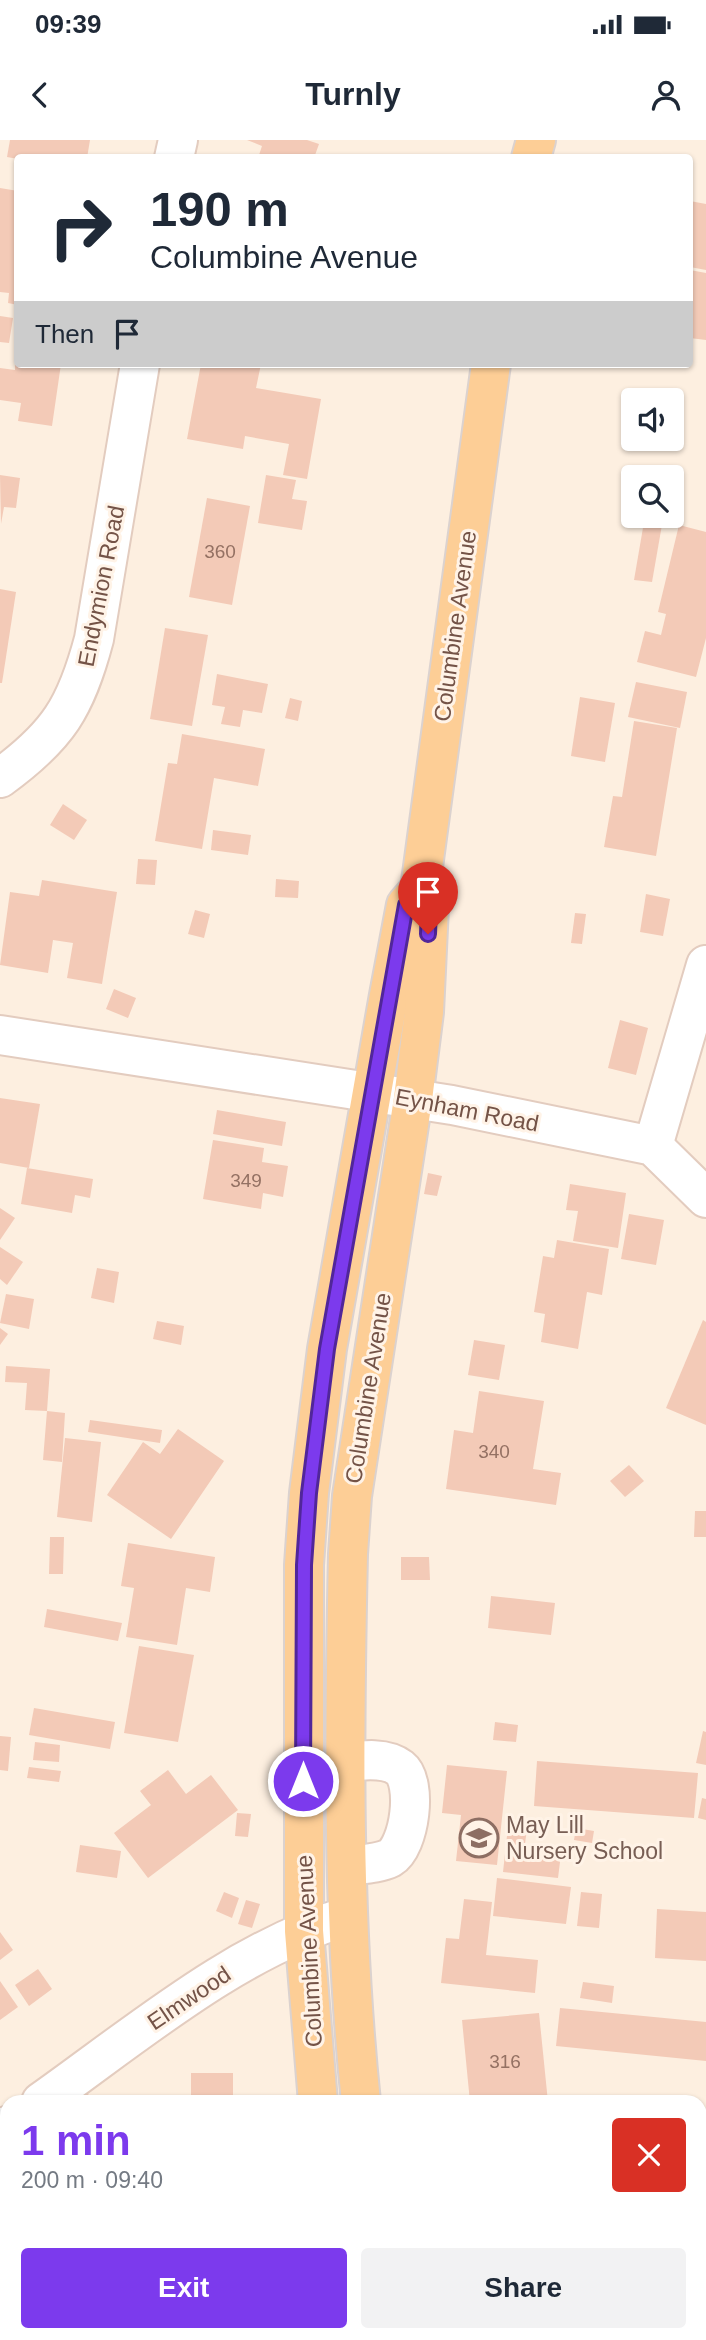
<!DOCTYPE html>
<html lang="en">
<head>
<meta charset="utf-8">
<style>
	body { margin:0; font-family:Helvetica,sans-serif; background:#f2f2f3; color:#1f2937; height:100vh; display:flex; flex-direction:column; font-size:26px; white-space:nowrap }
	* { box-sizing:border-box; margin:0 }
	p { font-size:23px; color:#747a83 }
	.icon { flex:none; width:38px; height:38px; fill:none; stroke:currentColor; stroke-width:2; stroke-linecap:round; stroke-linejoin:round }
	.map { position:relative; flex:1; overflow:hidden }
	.panel { position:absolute; left:0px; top:1955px; width:707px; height:247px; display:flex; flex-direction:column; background:#fff; border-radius:21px 21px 0 0; box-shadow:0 2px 5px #0004 }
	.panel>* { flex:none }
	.guide { position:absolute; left:14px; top:14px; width:679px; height:214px; border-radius:7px; box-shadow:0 2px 5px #0004; background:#fff; color:#1f2937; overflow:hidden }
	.controls { position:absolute; left:621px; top:248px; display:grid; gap:14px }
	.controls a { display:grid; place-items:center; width:63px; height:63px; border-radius:7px; background:#fff; box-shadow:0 2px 5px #0004; font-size:35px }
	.pin { position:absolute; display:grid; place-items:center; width:60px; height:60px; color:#fff; margin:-72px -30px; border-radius:50% 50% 50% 0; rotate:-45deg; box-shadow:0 0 7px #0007 }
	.pin .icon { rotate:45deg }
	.me { position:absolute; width:77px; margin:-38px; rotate:0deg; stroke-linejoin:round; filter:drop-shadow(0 0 5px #0008) }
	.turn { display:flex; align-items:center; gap:24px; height:147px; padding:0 21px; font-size:32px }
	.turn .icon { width:91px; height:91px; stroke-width:2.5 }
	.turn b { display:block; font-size:49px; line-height:60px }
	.then { display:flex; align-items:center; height:66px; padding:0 21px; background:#0003; gap:14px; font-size:26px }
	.round { display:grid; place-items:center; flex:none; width:74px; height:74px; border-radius:7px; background:#f2f2f3 }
	.headline { display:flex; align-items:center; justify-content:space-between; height:119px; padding:0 21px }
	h1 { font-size:42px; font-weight:600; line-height:52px; color:#7c3aed }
	.action { display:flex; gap:14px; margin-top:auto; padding:14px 21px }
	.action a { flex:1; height:80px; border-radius:7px; background:#7c3aed; color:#fff; font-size:28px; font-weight:600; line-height:80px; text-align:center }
	.action a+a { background:#f2f2f3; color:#1f2937 }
	.status { display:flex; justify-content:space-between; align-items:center; height:49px; padding:0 35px; background:#fff; direction:ltr }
	.status svg { height:19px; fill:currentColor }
	header { display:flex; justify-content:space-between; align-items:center; height:91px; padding:0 21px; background:#fff; font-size:32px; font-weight:600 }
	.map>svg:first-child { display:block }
	.building { fill:#f3cab7 }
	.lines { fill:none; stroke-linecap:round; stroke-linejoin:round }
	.minor-casing { stroke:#e3ccbf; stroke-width:42 }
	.major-casing { stroke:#dbd2cf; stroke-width:42 }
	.minor { stroke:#fff; stroke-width:38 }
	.major { stroke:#fdce96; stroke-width:38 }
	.route-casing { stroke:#51269a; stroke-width:18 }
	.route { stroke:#7c3aed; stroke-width:12 }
	.labels { text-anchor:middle; stroke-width:6; stroke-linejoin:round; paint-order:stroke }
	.number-label { font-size:19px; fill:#947163 }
	.street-label { font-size:23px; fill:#745347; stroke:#fff3e7 }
	.education-label { font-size:23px; fill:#785e54; stroke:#fff3e7; text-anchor:start }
</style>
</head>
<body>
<div class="status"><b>09:39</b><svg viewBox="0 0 49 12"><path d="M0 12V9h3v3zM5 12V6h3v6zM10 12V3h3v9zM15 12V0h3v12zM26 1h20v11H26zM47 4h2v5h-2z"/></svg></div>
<header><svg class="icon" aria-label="back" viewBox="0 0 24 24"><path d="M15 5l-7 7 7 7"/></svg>Turnly<svg class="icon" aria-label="person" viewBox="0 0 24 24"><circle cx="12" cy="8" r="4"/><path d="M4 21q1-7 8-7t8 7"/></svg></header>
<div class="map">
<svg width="706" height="2200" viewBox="0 0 706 2200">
	<rect width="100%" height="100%" fill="#fdefe0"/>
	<g class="building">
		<path d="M 10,0 L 90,0 L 87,18 L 18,19 L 7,17 Z"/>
		<path d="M 247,0 L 307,0 L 319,4 L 314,18 L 258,18 L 262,6 Z"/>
		<path d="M 0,48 L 18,51 L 18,165 L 8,163 L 9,153 L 0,152 Z"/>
		<path d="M 690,61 L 706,64 L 706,130 L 690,127 Z"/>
		<path d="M 690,130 L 706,133 L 706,200 L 690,198 Z"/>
		<path d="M 0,176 L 13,178 L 9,203 L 0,202 Z"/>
		<path d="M 15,224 L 61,224 L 52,286 L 18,281 L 21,263 L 0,260 L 0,228 L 15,230 Z"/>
		<path d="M 201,224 L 261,224 L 256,248 L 321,259 L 307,339 L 283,335 L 289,304 L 245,296 L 243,309 L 187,299 Z"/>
		<path d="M 0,335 L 20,338 L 16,368 L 4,367 L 1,384 Z"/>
		<path d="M 266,335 L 296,340 L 292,359 L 307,361 L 302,390 L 258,383 Z"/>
		<path d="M 207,358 L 250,366 L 232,465 L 189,457 Z"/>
		<path d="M 645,376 L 663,379 L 652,442 L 634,440 Z"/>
		<path d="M 679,385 L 706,392 L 706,498 L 696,537 L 637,522 L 645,491 L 661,495 L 666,474 L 658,472 Z"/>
		<path d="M 0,449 L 16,452 L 2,543 L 0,543 Z"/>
		<path d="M 165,488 L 208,495 L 192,586 L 150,579 Z"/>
		<path d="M 217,534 L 268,544 L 262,573 L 243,570 L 240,587 L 221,584 L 225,567 L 212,565 Z"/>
		<path d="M 636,542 L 687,552 L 680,588 L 628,577 Z"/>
		<path d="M 580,557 L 615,563 L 605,622 L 571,616 Z"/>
		<path d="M 290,558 L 302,561 L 298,581 L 285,578 Z"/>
		<path d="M 634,581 L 677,588 L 656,716 L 604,707 L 613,656 L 622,657 Z"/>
		<path d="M 182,594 L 265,609 L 258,646 L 214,638 L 202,709 L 155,701 L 168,623 L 177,624 Z"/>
		<path d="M 63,664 L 87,680 L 74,700 L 50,685 Z"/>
		<path d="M 213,690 L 251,695 L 248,715 L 211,710 Z"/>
		<path d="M 138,719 L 157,720 L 155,745 L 136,744 Z"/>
		<path d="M 276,739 L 299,741 L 298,758 L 275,757 Z"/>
		<path d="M 42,740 L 117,752 L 102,844 L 67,838 L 73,803 L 53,800 L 48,833 L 0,825 L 10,752 L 39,756 Z"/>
		<path d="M 646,754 L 670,759 L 663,796 L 640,792 Z"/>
		<path d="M 195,770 L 210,774 L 204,798 L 188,794 Z"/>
		<path d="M 575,773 L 586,774 L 582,804 L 571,803 Z"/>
		<path d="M 114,849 L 136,858 L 128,878 L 106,869 Z"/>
		<path d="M 620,880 L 648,888 L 636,935 L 608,928 Z"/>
		<path d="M 0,958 L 40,964 L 29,1028 L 0,1023 Z"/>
		<path d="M 217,970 L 286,982 L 282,1006 L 213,994 Z"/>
		<path d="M 213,1000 L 264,1008 L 262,1022 L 288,1026 L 283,1057 L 263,1053 L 261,1069 L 203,1059 Z"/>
		<path d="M 27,1028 L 93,1039 L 90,1058 L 75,1055 L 72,1073 L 21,1064 Z"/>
		<path d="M 428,1033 L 442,1036 L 437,1056 L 424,1054 Z"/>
		<path d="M 570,1044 L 626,1053 L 618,1108 L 573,1101 L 578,1071 L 566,1070 Z"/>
		<path d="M 0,1068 L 15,1078 L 0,1100 Z"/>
		<path d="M 629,1074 L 664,1080 L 656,1125 L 621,1119 Z"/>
		<path d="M 557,1100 L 609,1109 L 602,1155 L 587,1152 L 578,1209 L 541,1202 L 545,1174 L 534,1172 L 543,1116 L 554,1118 Z"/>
		<path d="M 0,1107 L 23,1122 L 7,1145 L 0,1139 Z"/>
		<path d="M 97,1128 L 119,1132 L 114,1163 L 91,1158 Z"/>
		<path d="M 6,1154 L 34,1159 L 29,1189 L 0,1183 Z"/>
		<path d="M 703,1180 L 706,1182 L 706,1285 L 666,1268 Z"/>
		<path d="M 157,1181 L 184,1186 L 181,1205 L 153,1199 Z"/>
		<path d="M 0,1188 L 8,1194 L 0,1205 Z"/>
		<path d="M 474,1200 L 505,1205 L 499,1240 L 468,1235 Z"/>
		<path d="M 6,1226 L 50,1229 L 47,1271 L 65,1273 L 62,1322 L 43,1320 L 47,1271 L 25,1270 L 27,1243 L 5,1242 Z"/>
		<path d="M 479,1251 L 544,1261 L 533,1329 L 561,1333 L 556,1365 L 446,1349 L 454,1290 L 473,1293 Z"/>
		<path d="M 90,1280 L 162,1290 L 160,1303 L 88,1292 Z"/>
		<path d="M 178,1289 L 224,1321 L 171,1399 L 107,1355 L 143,1302 L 160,1314 Z"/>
		<path d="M 65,1298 L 101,1302 L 92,1382 L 57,1377 Z"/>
		<path d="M 629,1325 L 644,1341 L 625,1357 L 610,1341 Z"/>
		<path d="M 695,1371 L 706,1371 L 706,1397 L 694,1397 Z"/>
		<path d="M 50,1397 L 64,1397 L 63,1434 L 49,1434 Z"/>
		<path d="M 128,1403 L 215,1417 L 210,1452 L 186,1448 L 177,1505 L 126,1497 L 134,1448 L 121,1446 Z"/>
		<path d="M 401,1417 L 429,1417 L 430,1440 L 401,1440 Z"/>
		<path d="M 491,1456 L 555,1463 L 551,1495 L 488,1488 Z"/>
		<path d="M 47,1469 L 122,1483 L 118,1501 L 44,1487 Z"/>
		<path d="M 139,1506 L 194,1515 L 178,1602 L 124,1593 Z"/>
		<path d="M 34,1568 L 115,1582 L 110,1609 L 29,1595 Z"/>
		<path d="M 495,1582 L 518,1585 L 516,1602 L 493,1600 Z"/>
		<path d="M 703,1591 L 706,1592 L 706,1625 L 696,1623 Z"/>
		<path d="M 0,1596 L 11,1597 L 8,1631 L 0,1630 Z"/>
		<path d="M 35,1602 L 60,1605 L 59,1622 L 33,1620 Z"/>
		<path d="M 537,1621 L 698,1633 L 694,1678 L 534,1666 Z"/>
		<path d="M 447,1625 L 507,1631 L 497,1725 L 456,1721 L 461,1675 L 442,1673 Z"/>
		<path d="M 29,1627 L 61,1631 L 59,1642 L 27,1638 Z"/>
		<path d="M 168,1630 L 186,1654 L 211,1635 L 238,1670 L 148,1738 L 114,1693 L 151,1665 L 140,1651 Z"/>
		<path d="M 702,1658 L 706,1659 L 706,1680 L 698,1678 Z"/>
		<path d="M 237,1673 L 251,1674 L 248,1697 L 235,1696 Z"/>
		<path d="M 508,1687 L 527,1689 L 524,1711 L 561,1714 L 558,1738 L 503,1732 Z"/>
		<path d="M 576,1688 L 594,1691 L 592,1703 L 574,1700 Z"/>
		<path d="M 80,1705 L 121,1711 L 117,1738 L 76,1732 Z"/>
		<path d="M 497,1738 L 571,1747 L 566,1784 L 493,1776 Z"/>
		<path d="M 224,1752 L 239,1758 L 232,1778 L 216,1771 Z"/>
		<path d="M 581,1752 L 602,1754 L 599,1788 L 577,1786 Z"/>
		<path d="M 464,1759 L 492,1762 L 486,1815 L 538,1820 L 535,1853 L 441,1843 L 446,1798 L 459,1799 Z"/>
		<path d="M 246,1760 L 260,1764 L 252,1788 L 238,1784 Z"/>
		<path d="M 657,1769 L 706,1772 L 706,1821 L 655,1818 Z"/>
		<path d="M 0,1792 L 13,1810 L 0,1820 Z"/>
		<path d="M 38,1829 L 52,1849 L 29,1866 L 15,1845 Z"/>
		<path d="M 0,1841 L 18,1867 L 0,1880 Z"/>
		<path d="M 583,1842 L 614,1846 L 612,1863 L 580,1858 Z"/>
		<path d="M 560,1868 L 706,1882 L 706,1921 L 556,1906 Z"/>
		<path d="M 539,1873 L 548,1962 L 470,1962 L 462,1880 Z"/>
		<rect x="191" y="1933" width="42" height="29"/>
		<path d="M 85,1949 L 93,1962 L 63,1962 Z"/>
		<path d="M 257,1955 L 277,1957 L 276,1962 L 256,1962 Z"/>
		<path d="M 7,2096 L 7,2151 L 0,2156 L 0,2101 Z"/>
		<path d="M 700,2109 L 702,2109 L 706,2139 L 700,2140 Z"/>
		<rect x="480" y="2194" width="27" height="6"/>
		<path d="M 517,2194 L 590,2194 L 590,2200 L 518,2200 Z"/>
		<rect x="663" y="2194" width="24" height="6"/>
	</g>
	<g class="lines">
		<defs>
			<g id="minor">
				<path d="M 174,18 L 178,0"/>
				<path d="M 0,638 C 58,596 76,567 94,499 L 140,224"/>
				<path d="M 0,895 L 452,965 L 653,1006 L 706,1058"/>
				<path d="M 653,1006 L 706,825"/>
				<path d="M 347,1622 C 363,1620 386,1617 400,1628 C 418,1642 410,1706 390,1718 C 378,1724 360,1724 347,1726"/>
				<path d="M 41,1962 C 137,1894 235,1810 348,1776"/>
				<path d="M 0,1991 L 7,1986"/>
			</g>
			<g id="major">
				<path d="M 531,18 L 536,0"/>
				<path d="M 318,1962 L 304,1791 L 304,1425 L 309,1353 L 327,1209 L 389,855 L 406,765 L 420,749 L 491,224"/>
				<path d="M 361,1962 C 342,1780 344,1596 348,1414 L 352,1356 L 413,959 L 424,872 L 429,767 L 420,749"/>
				<path d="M 347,2194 L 347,2200"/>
				<path d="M 391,2194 L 391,2200"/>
			</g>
		</defs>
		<use href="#minor" class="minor-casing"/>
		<use href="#major" class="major-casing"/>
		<use href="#minor" class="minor"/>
		<use href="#major" class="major"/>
	</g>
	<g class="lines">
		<defs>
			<path id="route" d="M 303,1641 L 304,1425 L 309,1353 L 327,1209 L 406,765 L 420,749 L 429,767 L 428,794"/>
		</defs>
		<use href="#route" class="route-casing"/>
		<use href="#route" class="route"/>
	</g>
	<defs>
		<symbol id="school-ring" viewBox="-11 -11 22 22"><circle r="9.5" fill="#fff3e7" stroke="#8d6e63" stroke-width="1.5"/><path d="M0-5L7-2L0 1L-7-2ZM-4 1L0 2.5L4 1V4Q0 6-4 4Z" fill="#8d6e63"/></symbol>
	</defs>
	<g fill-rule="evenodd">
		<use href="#school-ring" x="457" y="1676" width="44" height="44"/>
	</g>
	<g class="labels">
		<g class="number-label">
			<text x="220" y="418">360</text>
			<text x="246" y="1047">349</text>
			<text x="494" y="1318">340</text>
			<text x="505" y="1928">316</text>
		</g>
		<g class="street-label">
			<text transform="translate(101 446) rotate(-79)" y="8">Endymion Road</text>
			<text transform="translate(455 486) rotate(-82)" y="8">Columbine Avenue</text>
			<text transform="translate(467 970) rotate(11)" y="8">Eynham Road</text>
			<text transform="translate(368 1248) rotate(-81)" y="8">Columbine Avenue</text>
			<text transform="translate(309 1811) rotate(-93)" y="8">Columbine Avenue</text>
			<text transform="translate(189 1858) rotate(-34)" y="8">Elmwood</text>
		</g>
		<g class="education-label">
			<text x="506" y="1693">May Lill<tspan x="506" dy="26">Nursery School</tspan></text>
		</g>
	</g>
</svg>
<div class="controls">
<a><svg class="icon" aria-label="sound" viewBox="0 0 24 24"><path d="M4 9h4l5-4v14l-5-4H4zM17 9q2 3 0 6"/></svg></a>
<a><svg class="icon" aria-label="search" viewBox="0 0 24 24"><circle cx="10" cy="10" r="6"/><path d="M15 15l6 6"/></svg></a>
</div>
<div class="pin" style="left:428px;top:794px;background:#d93025"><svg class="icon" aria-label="arrive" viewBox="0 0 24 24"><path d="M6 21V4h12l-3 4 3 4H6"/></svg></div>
<svg class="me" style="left:303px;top:1641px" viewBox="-20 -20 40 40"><circle r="17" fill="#7c3aed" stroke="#fff" stroke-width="3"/><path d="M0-11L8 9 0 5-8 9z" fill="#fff"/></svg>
<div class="guide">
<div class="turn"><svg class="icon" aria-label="right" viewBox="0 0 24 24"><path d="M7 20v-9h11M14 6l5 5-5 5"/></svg><div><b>190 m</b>Columbine Avenue</div></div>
<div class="then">Then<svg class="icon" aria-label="arrive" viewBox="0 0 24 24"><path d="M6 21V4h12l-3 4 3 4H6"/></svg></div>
</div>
<section class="panel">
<div class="headline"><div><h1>1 min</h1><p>200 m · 09:40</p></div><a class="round" style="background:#d93025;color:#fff"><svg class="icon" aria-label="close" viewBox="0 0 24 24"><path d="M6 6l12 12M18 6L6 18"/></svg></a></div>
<div class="action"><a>Exit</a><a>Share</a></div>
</section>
</div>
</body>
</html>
